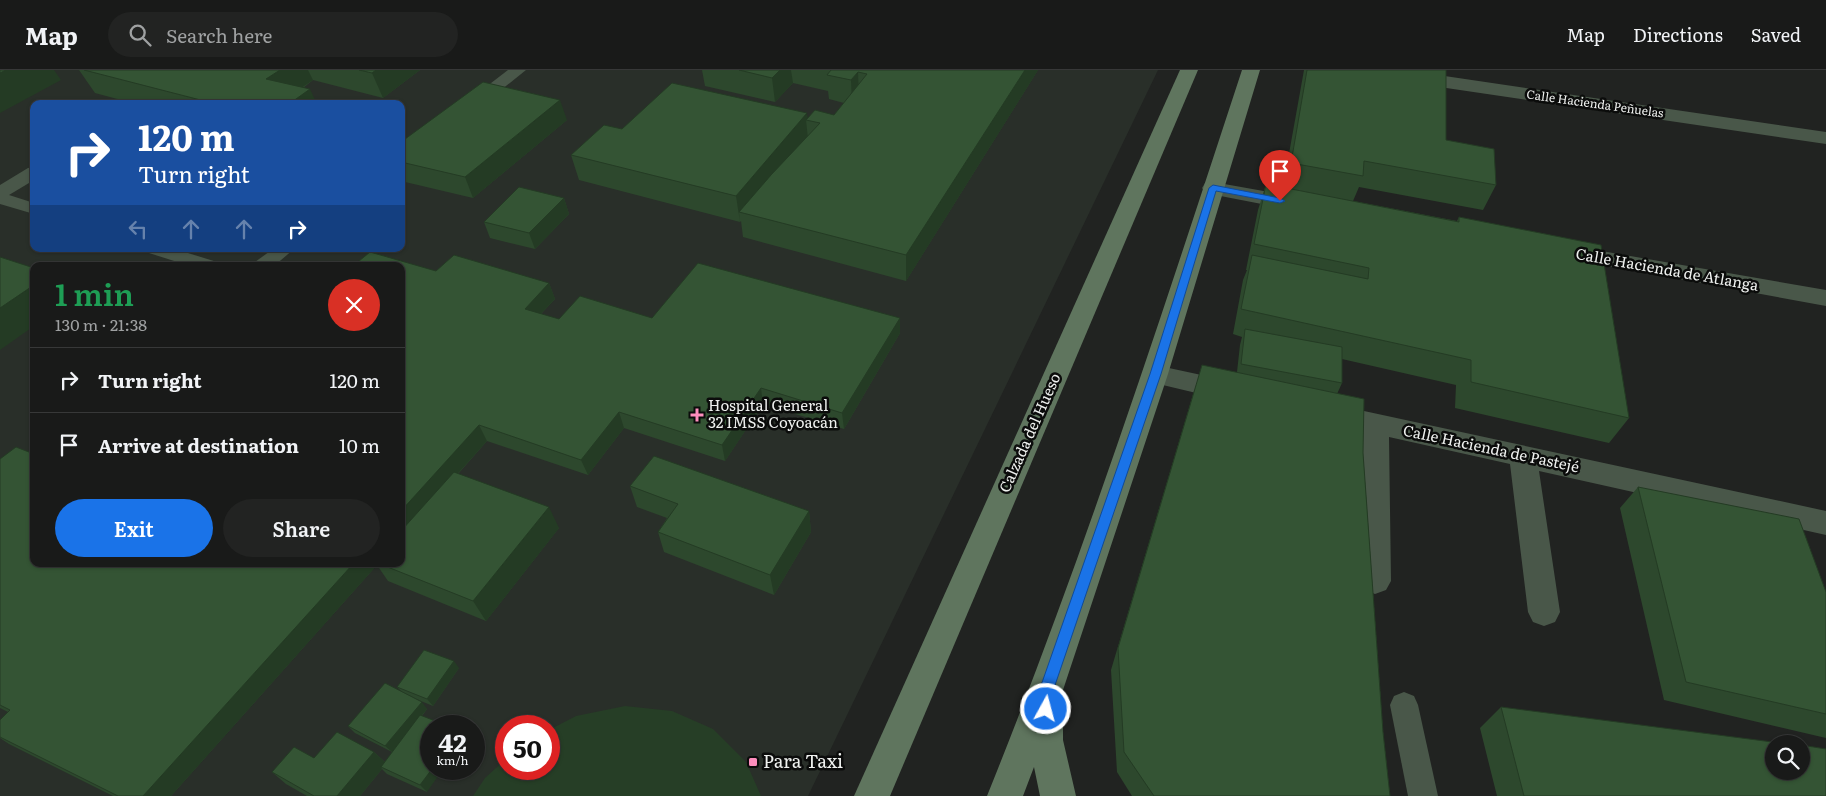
<!DOCTYPE html>
<html lang="en">
<head>
<meta charset="utf-8">
<style>
	body { margin:0; font-family:Literata,serif; background:#222322; color:#f1f3f6; height:100vh; display:flex; flex-direction:column; font-size:19px; white-space:nowrap }
	* { box-sizing:border-box; margin:0 }
	p { font-size:16px; color:#9fa1a2 }
	.icon { flex:none; width:28px; height:28px; fill:none; stroke:currentColor; stroke-width:2; stroke-linecap:round; stroke-linejoin:round }
	.map { position:relative; flex:1; overflow:hidden }
	.side { position:absolute; left:30px; top:192px; width:375px; height:305px; display:flex; flex-direction:column; background:#191a19; border-radius:10px; box-shadow:0 1px 4px #0004,0 0 0 1px #373838 }
	.side>* { flex:none }
	.guide { position:absolute; left:30px; top:30px; width:375px; height:152px; border-radius:10px; box-shadow:0 1px 4px #0004,0 0 0 1px #373838; background:#1a4fa0; color:#fff; overflow:hidden }
	.tools { position:absolute; left:1765px; top:665px; display:grid; gap:10px }
	.tools a { display:grid; place-items:center; width:45px; height:45px; border-radius:50%; background:#191a19; box-shadow:0 1px 4px #0004,0 0 0 1px #373838; font-size:25px }
	.speed { position:absolute; left:420px; top:645px; display:flex; gap:10px; font-size:25px; font-weight:700; text-align:center }
	.speed>* { display:grid; place-content:center; width:65px; height:65px; border-radius:50%; background:#191a19; box-shadow:0 1px 4px #0004,0 0 0 1px #373838; line-height:1 }
	.speed small { font-size:12px; font-weight:400 }
	.speed .limit { border:8px solid #d22; background:#fff; color:#111 }
	.pin { position:absolute; display:grid; place-items:center; width:42px; height:42px; color:#fff; margin:-51px -21px; border-radius:50% 50% 50% 0; rotate:-45deg; box-shadow:0 0 5px #0007 }
	.pin .icon { rotate:45deg }
	.me { position:absolute; width:55px; margin:-28px; rotate:7deg; stroke-linejoin:round; filter:drop-shadow(0 0 4px #0008) }
	.turn { display:flex; align-items:center; gap:18px; height:105px; padding:0 25px; font-size:22px }
	.turn .icon { width:65px; height:65px; stroke-width:2.5 }
	.turn b { display:block; font-size:35px; line-height:42px }
	.lanes { display:flex; align-items:center; height:48px; padding:0 25px; background:#0003; justify-content:center; gap:25px; direction:ltr }
	.lanes .off { opacity:.35 }
	.round { display:grid; place-items:center; flex:none; width:52px; height:52px; border-radius:26px; background:#222322 }
	.summary { display:flex; align-items:center; justify-content:space-between; height:85px; padding:0 25px }
	h1 { font-size:30px; font-weight:600; line-height:38px; color:#1e9e55 }
	.primary-button { display:flex; gap:10px; margin-top:auto; padding:10px 25px }
	.primary-button a { flex:1; height:58px; border-radius:30px; background:#1a73e8; color:#fff; font-size:20px; font-weight:600; line-height:58px; text-align:center }
	.primary-button a+a { background:#222322; color:#f1f3f6 }
	ul { padding:0; list-style:none }
	li { display:flex; align-items:center; gap:15px; height:65px; padding:0 25px; border-top:1px solid #373838 }
	li div { flex:1 }
	li b { display:block; font-size:19px }
	li em { font-style:normal }
	header { display:flex; align-items:center; gap:30px; box-sizing:border-box; height:70px; padding:0 25px; background:#191a19; border-bottom:1px solid #373838 }
	header strong { font-size:24px }
	nav { display:flex; gap:28px; margin-inline-start:auto; font-size:18px }
	.search { width:350px; height:45px; background:#222322; display:flex; align-items:center; gap:12px; box-sizing:border-box; padding:0 18px; border-radius:28px; color:#9fa1a2; font-size:19px }
	.map>svg:first-child { display:block }
	.built { fill:#292f29; fill-rule:evenodd }
	.green { fill:#263e26 }
	.lines { fill:none; stroke-linecap:round; stroke-linejoin:round }
	.service { fill:#495749; fill-rule:evenodd }
	.minor { fill:#495749; fill-rule:evenodd }
	.secondary { fill:#5f755e; fill-rule:evenodd }
	.wall { fill:#2d482d }
	.shaded-wall { fill:#243b24 }
	.building { fill:#345434; stroke:#243b24 }
	.route { fill:#1a73e8; stroke:#114b97 }
	.poi-dot { fill:#fe8ebd; stroke:#0b0c0b; stroke-width:2 }
	.labels { text-anchor:middle; stroke-width:5; stroke-linejoin:round; paint-order:stroke }
	.far-street-label { font-size:12px; fill:#eff1ef; stroke:#0b0c0b }
	.street-label { font-size:15px; fill:#eff1ef; stroke:#0b0c0b }
	.poi-label { font-size:15px; fill:#eff1ef; stroke:#0b0c0b; text-anchor:start }
	.near-poi-label { font-size:18px; fill:#eff1ef; stroke:#0b0c0b; text-anchor:start }
</style>
</head>
<body>
<header>
<strong>Map</strong>
<div class="search"><svg class="icon" aria-label="search" viewBox="0 0 24 24"><circle cx="10" cy="10" r="6"/><path d="M15 15l6 6"/></svg>Search here</div>
<nav><a>Map</a><a>Directions</a><a>Saved</a></nav>
</header>
<div class="map">
<svg width="1826" height="726" viewBox="0 0 1826 726">
	<rect width="100%" height="100%" fill="#212321"/>
	<path class="built" d="M 0,0 L 1158,0 L 808,726 L 0,726 ZM 34,34 L 401,34 L 401,179 L 34,179 ZM 34,196 L 401,196 L 401,494 L 34,494 ZM 431,656 L 474,656 L 474,699 L 431,699 ZM 506,656 L 549,656 L 549,699 L 506,699 Z"/>
	<path class="green" d="M 625,636 L 672,641 L 713,659 L 746,692 L 761,726 L 473,726 L 485,708 L 506,689 L 506,699 L 549,699 L 549,660 L 576,646 Z"/>
	<g class="lines">
		<g class="service">
			<path d="M 508,0 L 526,0 L 481,36 L 469,36 L 467,33 L 469,30 Z"/>
			<path d="M 34,97 L 34,110 L 9,125 L 34,133 L 34,144 L 0,134 L 0,115 L 28,98 Z"/>
			<path d="M 147,179 L 175,179 L 217,192 L 220,196 L 190,196 L 149,183 Z"/>
			<path d="M 273,179 L 294,179 L 274,196 L 253,196 L 255,192 Z"/>
			<path d="M 1404,622 L 1414,626 L 1418,635 L 1438,726 L 1408,726 L 1390,635 L 1394,626 Z"/>
		</g>
		<g class="minor">
			<path d="M 1356,0 L 1404,0 L 1826,62 L 1826,74 L 1365,6 L 1358,4 Z"/>
			<path d="M 1213,112 L 1298,127 L 1306,129 L 1309,134 L 1306,139 L 1298,141 L 1205,123 L 1202,118 L 1205,113 Z"/>
			<path d="M 1567,175 L 1826,220 L 1826,236 L 1559,187 L 1555,182 L 1559,177 Z"/>
			<path d="M 1155,295 L 1234,312 L 1243,315 L 1247,322 L 1243,329 L 1234,332 L 1146,311 L 1142,304 L 1146,297 Z"/>
			<path d="M 1327,333 L 1826,441 L 1826,465 L 1539,401 L 1560,542 L 1555,552 L 1544,556 L 1533,552 L 1528,542 L 1510,394 L 1389,367 L 1391,511 L 1386,520 L 1375,524 L 1364,520 L 1359,511 L 1361,361 L 1317,350 L 1313,343 L 1317,336 Z"/>
		</g>
		<g class="secondary">
			<path d="M 1180,0 L 1198,0 L 890,726 L 854,726 Z"/>
			<path d="M 1242,0 L 1260,0 L 1168,304 L 1060,629 L 1063,636 L 1063,670 L 1076,726 L 1040,726 L 1034,697 L 1023,726 L 987,726 C 1083,488 1162,244 1242,0 Z"/>
		</g>
	</g>
	<g class="wall">
		<path d="M 79,0 L 420,0 L 383,28 L 313,10 L 303,18 L 317,34 L 136,34 L 95,23 Z"/>
		<path d="M 702,0 L 1038,0 L 906,211 L 743,167 L 741,151 L 740,152 L 579,110 L 571,85 L 622,59 L 808,48 L 834,45 L 844,33 L 829,29 L 828,21 L 793,13 L 775,32 L 705,16 Z"/>
		<path d="M 1304,0 L 1446,0 L 1446,70 L 1496,115 L 1483,140 L 1359,117 L 1353,131 L 1457,151 L 1459,147 L 1629,348 L 1609,373 L 1455,338 L 1456,315 L 1342,289 L 1342,313 L 1337,324 L 1363,383 L 1383,662 L 1390,726 L 1132,726 L 1117,702 L 1111,600 L 1194,321 L 1237,302 L 1240,275 L 1242,267 L 1233,264 L 1243,210 L 1247,200 L 1246,200 L 1258,140 L 1266,114 L 1283,117 Z"/>
		<path d="M 567,50 L 473,128 L 401,111 L 401,72 Z"/>
		<path d="M 564,128 L 569,144 L 535,179 L 490,168 L 484,152 Z"/>
		<path d="M 436,201 L 549,213 L 555,229 L 541,244 L 559,249 L 652,248 L 900,263 L 844,359 L 763,334 L 725,391 L 624,358 L 588,405 L 487,371 L 458,404 L 559,458 L 486,551 L 388,511 L 377,495 L 171,726 L 113,726 L 9,674 L 0,668 L 0,650 L 8,642 L 0,638 L 0,389 L 34,494 L 401,494 Z"/>
		<path d="M 630,416 L 809,441 L 811,462 L 774,525 L 664,482 L 658,462 L 667,448 L 637,437 Z"/>
		<path d="M 1638,417 L 1826,522 L 1826,668 L 1664,630 L 1620,438 Z"/>
		<path d="M 459,598 L 433,636 L 416,629 L 427,639 L 422,646 L 427,722 L 387,704 L 382,699 L 360,726 L 307,726 L 286,714 L 272,702 L 314,688 L 374,682 L 385,692 L 392,682 L 355,663 L 348,656 L 401,621 L 397,617 Z"/>
		<path d="M 1501,637 L 1826,726 L 1497,726 L 1480,658 Z"/>
	</g>
	<g class="shaded-wall">
		<path d="M 6,0 L 54,0 L 61,10 L 0,43 L 0,3 Z"/>
		<path d="M 280,0 L 308,0 L 313,10 L 279,33 L 266,9 Z"/>
		<path d="M 376,0 L 420,0 L 383,28 L 372,3 Z"/>
		<path d="M 780,0 L 791,0 L 793,13 L 775,32 L 772,8 Z"/>
		<path d="M 1025,0 L 1038,0 L 906,211 L 906,185 Z"/>
		<path d="M 858,2 L 859,27 L 852,35 L 851,10 Z"/>
		<path d="M 310,19 L 317,34 L 289,34 Z"/>
		<path d="M 560,30 L 567,50 L 473,128 L 465,107 Z"/>
		<path d="M 807,43 L 808,50 L 806,50 L 808,69 L 739,142 L 740,152 L 736,126 Z"/>
		<path d="M 564,128 L 569,144 L 535,179 L 529,163 Z"/>
		<path d="M 549,213 L 555,229 L 531,254 L 525,239 Z"/>
		<path d="M 34,215 L 34,256 L 0,280 L 0,238 Z"/>
		<path d="M 900,248 L 900,263 L 844,359 L 842,343 Z"/>
		<path d="M 761,318 L 763,334 L 725,391 L 722,375 Z"/>
		<path d="M 619,342 L 624,358 L 588,405 L 581,390 Z"/>
		<path d="M 479,355 L 487,371 L 401,467 L 401,441 Z"/>
		<path d="M 549,437 L 559,458 L 486,551 L 473,531 Z"/>
		<path d="M 809,441 L 811,462 L 774,525 L 770,505 Z"/>
		<path d="M 353,494 L 376,494 L 377,495 L 171,726 L 143,726 Z"/>
		<path d="M 454,591 L 459,598 L 433,636 L 427,629 Z"/>
		<path d="M 422,632 L 427,639 L 392,682 L 385,676 Z"/>
		<path d="M 374,682 L 387,694 L 381,697 L 382,699 L 360,726 L 337,726 Z"/>
		<path d="M 432,699 L 443,699 L 427,722 L 420,715 Z"/>
	</g>
	<g class="building">
		<path d="M 0,0 L 6,0 L 0,3 Z"/>
		<path d="M 84,0 L 280,0 L 266,9 L 310,19 L 289,34 L 216,34 Z"/>
		<path d="M 359,0 L 376,0 L 372,3 Z"/>
		<path d="M 739,0 L 780,0 L 772,8 Z"/>
		<path d="M 831,0 L 1025,0 L 906,185 L 739,142 L 771,105 L 820,53 L 806,50 L 815,40 L 834,45 L 867,4 L 858,2 L 851,10 L 827,5 Z"/>
		<path d="M 1307,0 L 1446,0 L 1446,70 L 1494,79 L 1496,115 L 1364,91 L 1363,106 L 1291,93 Z"/>
		<path d="M 483,12 L 560,30 L 465,107 L 401,92 L 401,72 Z"/>
		<path d="M 672,13 L 807,43 L 736,126 L 571,85 L 604,55 L 622,59 Z"/>
		<path d="M 1266,114 L 1459,152 L 1459,147 L 1601,175 L 1629,348 L 1471,312 L 1471,290 L 1241,239 L 1252,185 L 1368,209 L 1369,198 L 1254,174 Z"/>
		<path d="M 519,117 L 564,128 L 529,163 L 484,152 Z"/>
		<path d="M 370,182 L 436,201 L 454,185 L 549,213 L 525,239 L 559,249 L 580,226 L 652,248 L 698,193 L 900,248 L 842,343 L 761,318 L 722,375 L 619,342 L 581,390 L 479,355 L 401,441 L 401,196 L 353,196 Z"/>
		<path d="M 0,187 L 34,198 L 34,215 L 0,238 Z"/>
		<path d="M 1245,259 L 1342,277 L 1342,313 L 1241,294 Z"/>
		<path d="M 1202,295 L 1364,329 L 1363,383 L 1383,662 L 1390,726 L 1154,726 L 1124,682 L 1118,578 Z"/>
		<path d="M 16,377 L 34,384 L 34,494 L 353,494 L 143,726 L 118,726 L 0,667 L 0,650 L 10,640 L 0,635 L 0,389 Z"/>
		<path d="M 654,386 L 809,441 L 770,505 L 658,462 L 678,434 L 630,416 Z"/>
		<path d="M 454,402 L 549,437 L 473,531 L 380,494 L 401,494 L 401,461 Z"/>
		<path d="M 1638,417 L 1799,449 L 1826,522 L 1826,644 L 1686,612 Z"/>
		<path d="M 424,580 L 454,591 L 427,629 L 397,617 Z"/>
		<path d="M 385,613 L 422,632 L 385,676 L 348,656 Z"/>
		<path d="M 1501,637 L 1788,674 L 1774,674 L 1774,701 L 1801,701 L 1801,675 L 1826,679 L 1826,726 L 1524,726 Z"/>
		<path d="M 420,645 L 448,656 L 431,656 L 431,699 L 432,699 L 420,715 L 381,697 Z"/>
		<path d="M 337,662 L 374,682 L 337,726 L 314,726 L 272,702 L 294,677 L 314,688 Z"/>
	</g>
	<path class="route" d="M 1213,115 L 1280,128 L 1285,131 L 1280,133 L 1216,121 L 1161,304 L 1052,624 L 1053,639 L 1051,644 L 1046,646 L 1041,644 L 1039,639 L 1038,624 L 1150,304 L 1209,118 Z"/>
	<g class="poi-dot">
		<path d="M694.5 337.5h5v5h5v5h-5v5h-5v-5h-5v-5h5z"/>
		<rect x="748" y="687" width="10" height="10" rx="2.5"/>
	</g>
	<g class="labels">
		<g class="far-street-label">
			<text transform="translate(1595 34) rotate(8)" y="4">Calle Hacienda Peñuelas</text>
		</g>
		<g class="street-label">
			<text transform="translate(1667 200) rotate(10)" y="5">Calle Hacienda de Atlanga</text>
			<text transform="translate(1030 363) rotate(-66)" y="5">Calzada del Hueso</text>
			<text transform="translate(1491 379) rotate(12)" y="5">Calle Hacienda de Pastejé</text>
		</g>
		<g class="poi-label">
			<text x="708" y="341">Hospital General<tspan x="708" dy="17">32 IMSS Coyoacán</tspan></text>
		</g>
		<g class="near-poi-label">
			<text x="763" y="698">Para Taxi</text>
		</g>
	</g>
</svg>
<div class="tools">
<a><svg class="icon" aria-label="search" viewBox="0 0 24 24"><circle cx="10" cy="10" r="6"/><path d="M15 15l6 6"/></svg></a>
</div>
<div class="speed"><div>42<small>km/h</small></div><div class="limit">50</div></div>
<div class="pin" style="left:1280px;top:131px;background:#d93025"><svg class="icon" aria-label="arrive" viewBox="0 0 24 24"><path d="M6 21V4h12l-3 4 3 4H6"/></svg></div>
<svg class="me" style="left:1046px;top:639px" viewBox="-20 -20 40 40"><circle r="17" fill="#1a73e8" stroke="#fff" stroke-width="3"/><path d="M0-11L8 9 0 5-8 9z" fill="#fff"/></svg>
<div class="guide">
<div class="turn"><svg class="icon" aria-label="right" viewBox="0 0 24 24"><path d="M7 20v-9h11M14 6l5 5-5 5"/></svg><div><b>120 m</b>Turn right</div></div>
<div class="lanes"><svg class="icon off" aria-label="left" viewBox="0 0 24 24"><path d="M17 20v-9H6M10 6l-5 5 5 5"/></svg><svg class="icon off" aria-label="ahead" viewBox="0 0 24 24"><path d="M12 20V5M6 11l6-6 6 6"/></svg><svg class="icon off" aria-label="ahead" viewBox="0 0 24 24"><path d="M12 20V5M6 11l6-6 6 6"/></svg><svg class="icon" aria-label="right" viewBox="0 0 24 24"><path d="M7 20v-9h11M14 6l5 5-5 5"/></svg></div>
</div>
<section class="side">
<div class="summary"><div><h1>1 min</h1><p>130 m · 21:38</p></div><a class="round" style="background:#d93025;color:#fff"><svg class="icon" aria-label="close" viewBox="0 0 24 24"><path d="M6 6l12 12M18 6L6 18"/></svg></a></div>
<ul>
<li><svg class="icon" aria-label="right" viewBox="0 0 24 24"><path d="M7 20v-9h11M14 6l5 5-5 5"/></svg><div><b>Turn right</b></div><em>120 m</em></li>
<li><svg class="icon" aria-label="arrive" viewBox="0 0 24 24"><path d="M6 21V4h12l-3 4 3 4H6"/></svg><div><b>Arrive at destination</b></div><em>10 m</em></li>
</ul>
<div class="primary-button"><a>Exit</a><a>Share</a></div>
</section>
</div>
</body>
</html>
